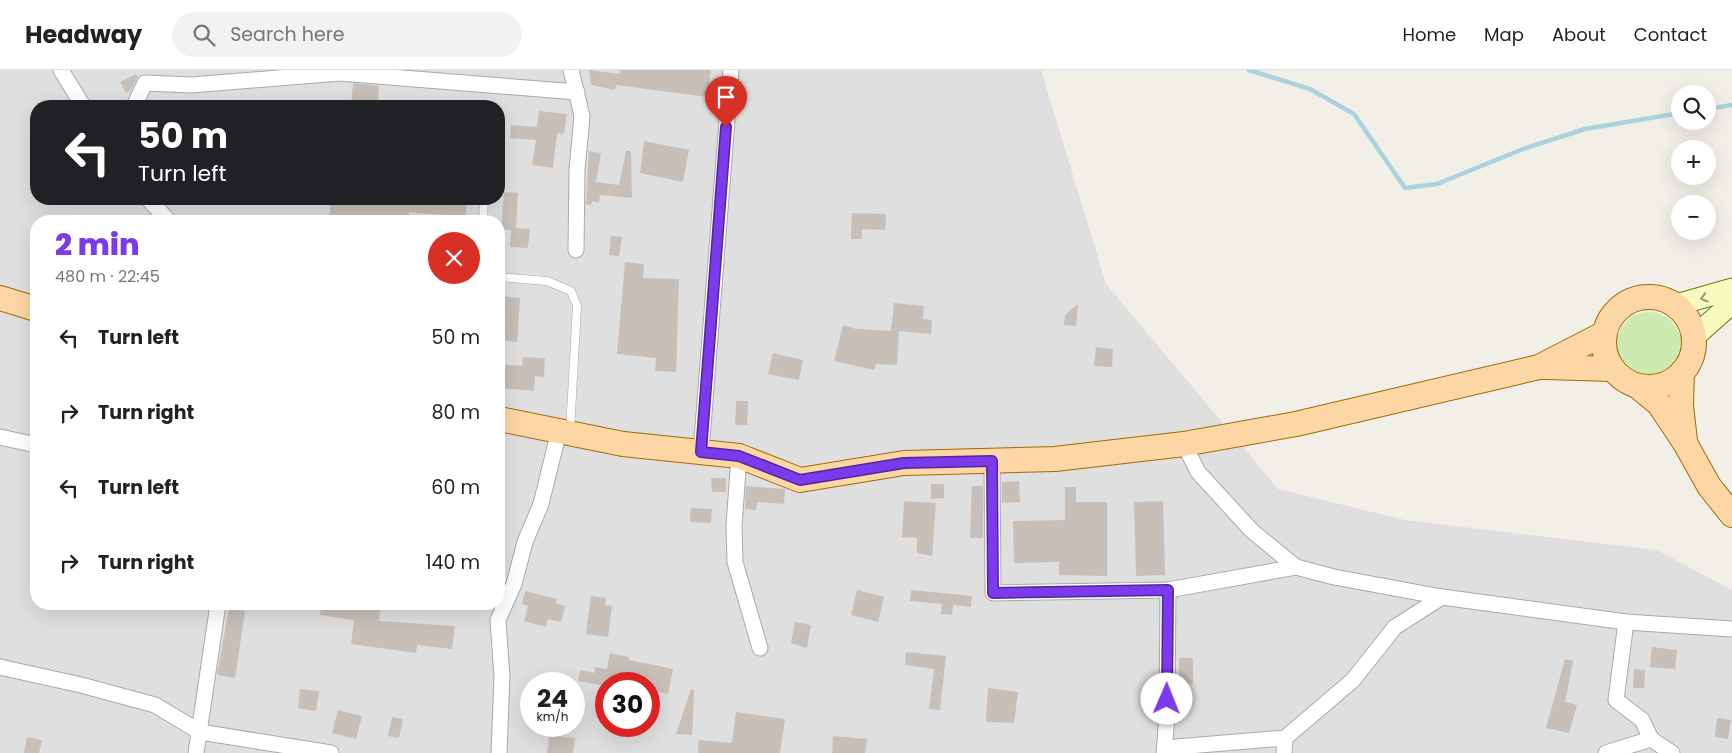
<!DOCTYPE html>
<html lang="en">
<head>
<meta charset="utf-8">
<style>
	body { margin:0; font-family:Poppins,sans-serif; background:#f2f2f2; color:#222; height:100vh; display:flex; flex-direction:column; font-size:19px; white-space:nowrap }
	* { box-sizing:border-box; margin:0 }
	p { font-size:16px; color:#767676 }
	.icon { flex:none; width:28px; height:28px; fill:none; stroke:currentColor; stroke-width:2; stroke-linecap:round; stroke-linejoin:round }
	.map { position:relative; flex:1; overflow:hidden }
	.drawer { position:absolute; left:30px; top:145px; width:475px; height:395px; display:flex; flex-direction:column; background:#fff; border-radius:20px; box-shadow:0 5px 20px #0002 }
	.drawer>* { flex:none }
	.hud { position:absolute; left:30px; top:30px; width:475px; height:105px; border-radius:20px; box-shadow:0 5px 20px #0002; background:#202124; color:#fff; overflow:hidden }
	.buttons { position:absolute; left:1671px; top:15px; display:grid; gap:10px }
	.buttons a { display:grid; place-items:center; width:45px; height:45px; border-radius:50%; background:#fff; box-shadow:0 5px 20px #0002; font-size:25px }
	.speed { position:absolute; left:520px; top:602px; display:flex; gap:10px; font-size:25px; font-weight:700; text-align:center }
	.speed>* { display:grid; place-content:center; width:65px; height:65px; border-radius:50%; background:#fff; box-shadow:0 5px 20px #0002; line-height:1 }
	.speed small { font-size:12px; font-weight:400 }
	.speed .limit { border:8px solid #d22; background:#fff; color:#111 }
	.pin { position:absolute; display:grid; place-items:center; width:42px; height:42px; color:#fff; margin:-51px -21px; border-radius:50% 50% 50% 0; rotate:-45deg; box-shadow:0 0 5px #0007 }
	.pin .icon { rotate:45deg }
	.me { position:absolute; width:55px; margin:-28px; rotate:1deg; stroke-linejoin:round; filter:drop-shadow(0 0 4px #0008) }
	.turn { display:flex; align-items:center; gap:18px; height:105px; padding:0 25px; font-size:22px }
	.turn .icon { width:65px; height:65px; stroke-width:2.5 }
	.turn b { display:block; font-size:35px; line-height:42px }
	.round { display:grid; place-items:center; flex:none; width:52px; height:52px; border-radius:26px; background:#f2f2f2 }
	.headline { display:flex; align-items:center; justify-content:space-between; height:85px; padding:0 25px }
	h1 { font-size:30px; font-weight:800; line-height:38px; color:#7c3aed }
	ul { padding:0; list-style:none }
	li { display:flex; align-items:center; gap:15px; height:75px; padding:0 25px }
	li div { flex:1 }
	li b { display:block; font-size:19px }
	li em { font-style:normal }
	header { display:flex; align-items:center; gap:30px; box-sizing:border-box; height:70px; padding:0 25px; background:#fff; border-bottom:1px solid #e0e0e0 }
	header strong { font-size:24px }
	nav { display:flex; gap:28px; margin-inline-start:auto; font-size:18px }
	.search { width:350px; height:45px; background:#f2f2f2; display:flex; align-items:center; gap:12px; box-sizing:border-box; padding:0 18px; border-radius:28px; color:#767676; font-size:19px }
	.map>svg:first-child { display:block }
	.residential { fill:#e0dfdf; fill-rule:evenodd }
	.grass { fill:#cdebb0 }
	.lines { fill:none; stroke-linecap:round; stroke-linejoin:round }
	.stream { stroke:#aad3df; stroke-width:4.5 }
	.building { fill:#c7bfb8 }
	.lane-casing { stroke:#a9a9a9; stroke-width:9 }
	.street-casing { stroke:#a9a9a9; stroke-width:17 }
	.secondary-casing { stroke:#707d05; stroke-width:23 }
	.primary-casing { stroke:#a06b00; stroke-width:26 }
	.lane { stroke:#fff; stroke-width:8 }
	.street { stroke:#fff; stroke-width:15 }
	.secondary { stroke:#f7fabf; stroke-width:21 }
	.primary { stroke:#fcd6a4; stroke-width:24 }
	.oneway { stroke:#979978 }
	.route-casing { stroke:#51269a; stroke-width:12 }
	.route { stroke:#7c3aed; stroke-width:9 }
</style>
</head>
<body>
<header>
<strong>Headway</strong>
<div class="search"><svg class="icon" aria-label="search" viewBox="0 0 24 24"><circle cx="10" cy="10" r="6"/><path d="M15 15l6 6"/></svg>Search here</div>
<nav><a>Home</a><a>Map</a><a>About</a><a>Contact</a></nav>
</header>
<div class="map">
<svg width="1732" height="683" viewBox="0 0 1732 683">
	<rect width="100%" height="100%" fill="#f2efe9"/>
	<path class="residential" d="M 0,0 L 1041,0 L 1106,214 L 1278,419 L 1405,450 L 1657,480 L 1732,520 L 1732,683 L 0,683 ZM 36,36 L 499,36 L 499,129 L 36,129 ZM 36,151 L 499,151 L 499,534 L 36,534 ZM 531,614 L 574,614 L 574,656 L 531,656 ZM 606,614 L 649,614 L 649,656 L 606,656 Z"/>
	<circle class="grass" cx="1649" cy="274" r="32"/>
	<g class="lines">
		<g class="stream">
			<path d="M 1249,0 L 1310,19 L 1354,44 L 1405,118 L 1437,114 L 1523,79 L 1585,59 L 1680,43"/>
			<path d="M 1708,39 L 1732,35"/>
		</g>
	</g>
	<g class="building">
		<path d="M 589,0 L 619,4 L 620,0 L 711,0 L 707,27 L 616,15 L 615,20 L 591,15 Z"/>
		<path d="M 136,4 L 138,7 L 131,20 L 126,23 L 120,12 Z"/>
		<path d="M 353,13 L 379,16 L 378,36 L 351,36 Z"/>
		<path d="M 539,41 L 567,44 L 564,64 L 557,63 L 553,98 L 532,95 L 536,70 L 510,68 L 511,55 L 537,57 Z"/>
		<path d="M 644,71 L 689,80 L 683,112 L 640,103 Z"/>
		<path d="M 589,81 L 601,83 L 596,112 L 619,115 L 626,81 L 631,81 L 632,128 L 600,125 L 599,133 L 592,131 L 591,135 L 586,134 Z"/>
		<path d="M 504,122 L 518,123 L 516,158 L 530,159 L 528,178 L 510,177 L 511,160 L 501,159 Z"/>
		<path d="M 331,129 L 467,129 L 465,151 L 441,151 L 442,145 L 409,142 L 409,151 L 329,151 Z"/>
		<path d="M 852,143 L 886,144 L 885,160 L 862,159 L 862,169 L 851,169 Z"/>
		<path d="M 611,166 L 622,167 L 619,186 L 609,185 Z"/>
		<path d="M 625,192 L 644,194 L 643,208 L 679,209 L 676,302 L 655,301 L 656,288 L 617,284 Z"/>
		<path d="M 499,226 L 520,228 L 517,272 L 499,270 Z"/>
		<path d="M 894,233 L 924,236 L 923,249 L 932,250 L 931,264 L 899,261 L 897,295 L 876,294 L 874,300 L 834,291 L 843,255 L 856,259 L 894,261 L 891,260 Z"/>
		<path d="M 1078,234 L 1076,256 L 1064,255 L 1065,245 Z"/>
		<path d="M 1096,277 L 1113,279 L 1112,297 L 1094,296 Z"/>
		<path d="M 773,283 L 803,290 L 799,310 L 768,304 Z"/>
		<path d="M 523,287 L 545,288 L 544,307 L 535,306 L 534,321 L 499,318 L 499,294 L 522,296 Z"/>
		<path d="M 736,331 L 748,331 L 747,355 L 735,355 Z"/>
		<path d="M 711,408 L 726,408 L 726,422 L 712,422 Z"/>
		<path d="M 1019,411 L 1020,432 L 1002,433 L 1002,412 Z"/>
		<path d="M 931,414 L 944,414 L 944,428 L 931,429 Z"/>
		<path d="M 746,416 L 785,419 L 784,434 L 757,432 L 756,440 L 745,439 Z"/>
		<path d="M 972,416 L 983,416 L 983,468 L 970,468 Z"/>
		<path d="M 1065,417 L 1076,417 L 1076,432 L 1107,432 L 1107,506 L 1059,505 L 1059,492 L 1014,493 L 1013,451 L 1065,450 Z"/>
		<path d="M 904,431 L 936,433 L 932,486 L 917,483 L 917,468 L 902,467 Z"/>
		<path d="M 1163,431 L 1165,505 L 1136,506 L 1134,432 Z"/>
		<path d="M 691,438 L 712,439 L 711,453 L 690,452 Z"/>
		<path d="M 857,520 L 884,527 L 878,552 L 851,545 Z"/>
		<path d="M 911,520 L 972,526 L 971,537 L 953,535 L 952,545 L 941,544 L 942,534 L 910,531 Z"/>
		<path d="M 525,521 L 557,529 L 556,533 L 565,536 L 561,552 L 548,549 L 546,557 L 524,551 L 528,536 L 522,534 Z"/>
		<path d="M 591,526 L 606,528 L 605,535 L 612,536 L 608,567 L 586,564 Z"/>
		<path d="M 321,534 L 381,534 L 379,551 L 455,556 L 452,579 L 417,575 L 416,583 L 351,574 L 354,550 L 320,545 Z"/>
		<path d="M 229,538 L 245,541 L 235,608 L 217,605 Z"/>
		<path d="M 795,552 L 811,555 L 807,578 L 791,573 Z"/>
		<path d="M 1652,577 L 1677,580 L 1675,599 L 1650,597 Z"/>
		<path d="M 906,582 L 946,586 L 940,640 L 929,639 L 934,599 L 905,595 Z"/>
		<path d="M 610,583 L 629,587 L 629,590 L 673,599 L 668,624 L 649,620 L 649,614 L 606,614 L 606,616 L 578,611 L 580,600 L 594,603 L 595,597 L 607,599 Z"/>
		<rect x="1179" y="588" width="14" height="26"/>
		<path d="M 1565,589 L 1573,591 L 1565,632 L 1577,635 L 1569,663 L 1546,658 Z"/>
		<path d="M 1634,599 L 1645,600 L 1644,618 L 1633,618 Z"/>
		<path d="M 988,618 L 1018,622 L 1014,653 L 986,652 Z"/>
		<path d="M 300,619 L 319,621 L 316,641 L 298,638 Z"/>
		<path d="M 691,619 L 694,620 L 692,665 L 676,664 Z"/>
		<path d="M 338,640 L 362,646 L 356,669 L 332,663 Z"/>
		<path d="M 736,642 L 785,649 L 780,683 L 698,683 L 699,670 L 732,673 Z"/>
		<path d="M 392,647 L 403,649 L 399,668 L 388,666 Z"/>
		<path d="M 1717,648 L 1731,650 L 1728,669 L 1715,667 Z"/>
		<path d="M 549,665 L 575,668 L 573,683 L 547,683 Z"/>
		<path d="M 833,666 L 867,669 L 865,683 L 832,683 Z"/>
		<path d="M 27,667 L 42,670 L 39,683 L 24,683 Z"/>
	</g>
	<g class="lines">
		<defs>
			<g id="lane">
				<path d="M 483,151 L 484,129"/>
				<path d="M 499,207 L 547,211 L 571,221 L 577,236 L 570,361"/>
			</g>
			<g id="street">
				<path d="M 61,0 L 83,36"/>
				<path d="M 571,0 L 582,46 L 577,100 L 576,180"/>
				<path d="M 134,36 L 145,13 L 191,15 L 340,3 L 577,22"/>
				<path d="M 148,129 L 169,151"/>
				<path d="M 0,367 L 36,375"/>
				<path d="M 1184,374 L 1198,402 L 1252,461 L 1296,497 L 1334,507 L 1442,527"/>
				<path d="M 701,382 L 731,0"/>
				<path d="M 739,386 L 734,456 L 735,492 L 760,578"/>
				<path d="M 992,391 L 993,523 L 1168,520 L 1296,497"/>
				<path d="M 0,597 L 81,615 L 155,635 L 200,662 L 331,683"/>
				<path d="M 1164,678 L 1285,668 L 1353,610 L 1395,557 L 1442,527 L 1626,552"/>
				<path d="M 196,683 L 218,534"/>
				<path d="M 499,683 L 502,607 L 498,550 L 514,514 L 525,472 L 541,434 L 559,361"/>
				<path d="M 1164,683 L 1167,647 L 1168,520"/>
				<path d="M 1284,683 L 1285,668"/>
				<path d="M 1606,683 L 1651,669"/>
				<path d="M 1672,683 L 1651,669 L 1642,650 L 1616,630 L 1626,552 L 1732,559"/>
			</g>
			<g id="secondary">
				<path d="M 1676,235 L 1732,219"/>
				<path d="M 1694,267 L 1732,233"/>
			</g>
			<g id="primary">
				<circle cx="1649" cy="272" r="45"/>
				<path d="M 0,228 L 36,239"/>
				<path d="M 1545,297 L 1613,299"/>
				<path d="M 1682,302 L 1681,335 L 1685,371"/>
				<path d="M 1637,316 L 1659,334 L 1685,373 L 1709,416 L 1732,445"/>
				<path d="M 499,349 L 623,374 L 739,386 L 800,410 L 904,393 L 1055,389 L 1184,374 L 1296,354 L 1539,297 L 1605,263"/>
			</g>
		</defs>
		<use href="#lane" class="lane-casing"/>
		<use href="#street" class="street-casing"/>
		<use href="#secondary" class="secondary-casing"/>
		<use href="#primary" class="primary-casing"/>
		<use href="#lane" class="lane"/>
		<use href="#street" class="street"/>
		<use href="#secondary" class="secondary"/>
		<use href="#primary" class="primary"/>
	</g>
	<defs><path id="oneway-chevron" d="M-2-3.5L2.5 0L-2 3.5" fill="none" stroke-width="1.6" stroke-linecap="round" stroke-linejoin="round" transform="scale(1.25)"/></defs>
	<use class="oneway" href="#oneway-chevron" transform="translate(1704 228) rotate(164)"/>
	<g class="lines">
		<defs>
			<path id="route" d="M 726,57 L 701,382 L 739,386 L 800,410 L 904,393 L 992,391 L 993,523 L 1168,520 L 1167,629"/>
		</defs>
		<use href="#route" class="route-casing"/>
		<use href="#route" class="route"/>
	</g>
</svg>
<div class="buttons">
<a><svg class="icon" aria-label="search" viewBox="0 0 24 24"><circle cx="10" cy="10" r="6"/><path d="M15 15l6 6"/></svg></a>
<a>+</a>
<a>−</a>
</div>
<div class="speed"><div>24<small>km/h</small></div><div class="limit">30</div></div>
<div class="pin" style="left:726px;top:57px;background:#d93025"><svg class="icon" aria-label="arrive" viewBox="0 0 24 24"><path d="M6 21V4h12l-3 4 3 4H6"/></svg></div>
<svg class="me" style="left:1167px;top:629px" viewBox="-20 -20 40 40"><circle r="19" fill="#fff"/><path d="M0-13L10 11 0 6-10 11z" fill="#7c3aed"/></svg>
<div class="hud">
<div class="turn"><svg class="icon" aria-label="left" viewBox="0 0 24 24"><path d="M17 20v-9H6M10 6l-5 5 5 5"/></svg><div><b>50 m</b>Turn left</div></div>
</div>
<section class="drawer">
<div class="headline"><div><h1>2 min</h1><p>480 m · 22:45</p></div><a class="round" style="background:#d93025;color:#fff"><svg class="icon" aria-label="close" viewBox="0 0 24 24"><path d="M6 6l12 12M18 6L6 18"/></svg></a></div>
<ul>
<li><svg class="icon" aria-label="left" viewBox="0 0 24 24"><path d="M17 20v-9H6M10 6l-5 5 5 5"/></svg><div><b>Turn left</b></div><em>50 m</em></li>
<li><svg class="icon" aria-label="right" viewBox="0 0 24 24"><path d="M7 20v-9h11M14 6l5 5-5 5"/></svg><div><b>Turn right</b></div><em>80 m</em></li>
<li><svg class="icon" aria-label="left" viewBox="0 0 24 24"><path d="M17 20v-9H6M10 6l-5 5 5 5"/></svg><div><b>Turn left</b></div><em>60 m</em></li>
<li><svg class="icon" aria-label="right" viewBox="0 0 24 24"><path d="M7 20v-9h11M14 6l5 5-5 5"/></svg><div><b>Turn right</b></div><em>140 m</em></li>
</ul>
</section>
</div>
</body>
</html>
